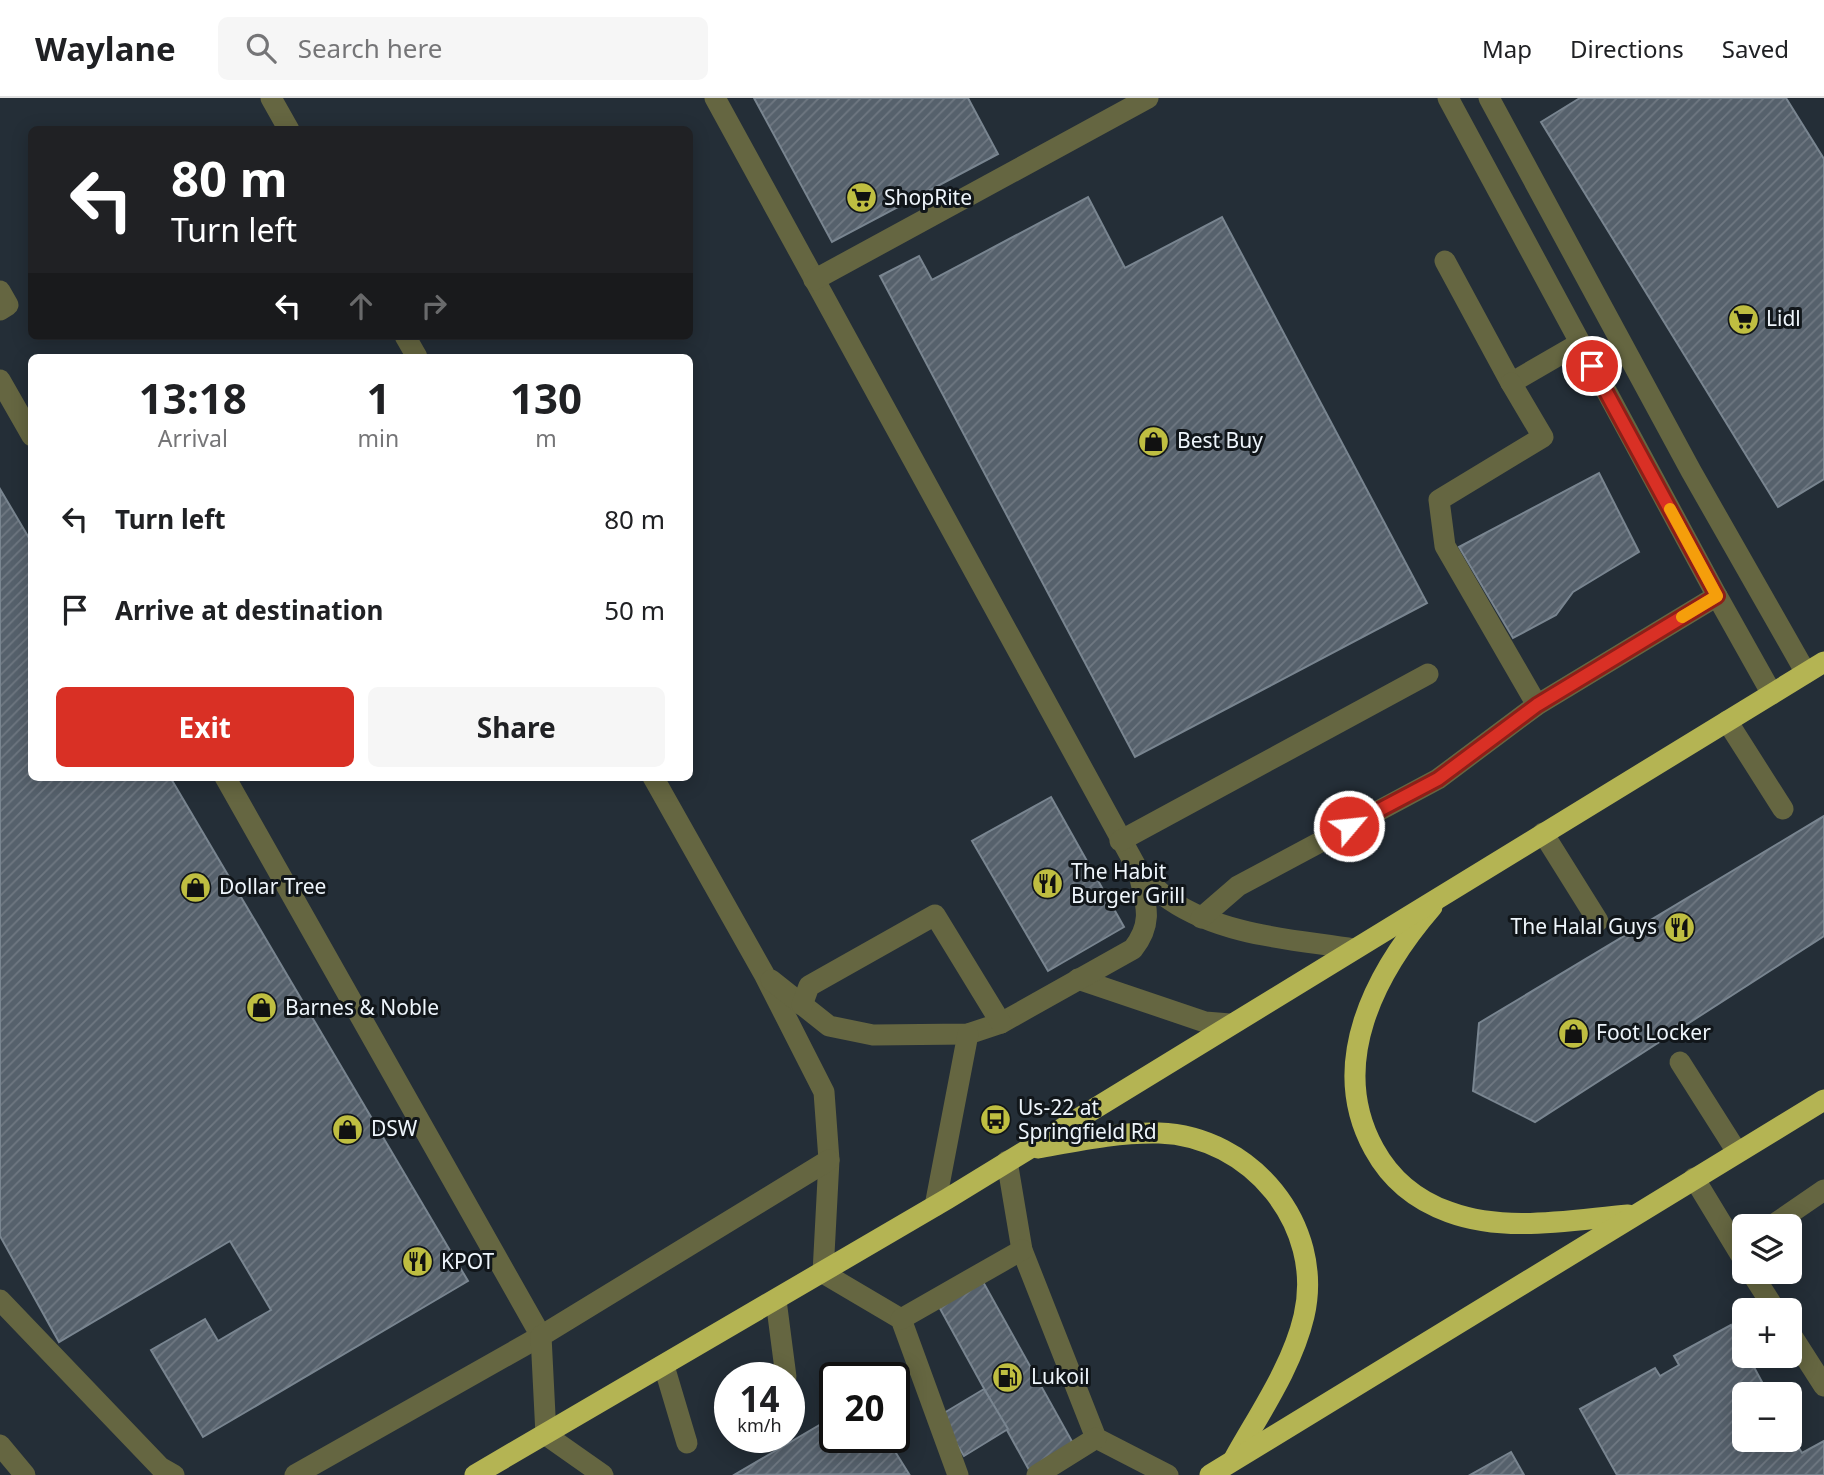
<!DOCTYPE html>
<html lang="en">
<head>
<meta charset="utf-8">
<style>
	body { margin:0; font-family:"Noto Sans",sans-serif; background:#f6f6f6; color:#202124; height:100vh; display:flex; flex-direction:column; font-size:26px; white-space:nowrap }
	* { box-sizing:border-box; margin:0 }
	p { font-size:23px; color:#757577 }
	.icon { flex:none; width:38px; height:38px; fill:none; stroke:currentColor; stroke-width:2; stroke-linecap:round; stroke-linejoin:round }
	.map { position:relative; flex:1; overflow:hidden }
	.side { position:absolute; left:28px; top:256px; width:665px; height:427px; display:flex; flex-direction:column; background:#fff; border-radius:10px; box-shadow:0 4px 18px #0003 }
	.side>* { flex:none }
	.top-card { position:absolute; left:28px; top:28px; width:665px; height:214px; border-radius:10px; box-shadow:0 4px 18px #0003; background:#202124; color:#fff; overflow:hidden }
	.buttons { position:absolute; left:1732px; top:1116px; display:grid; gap:14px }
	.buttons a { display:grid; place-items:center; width:70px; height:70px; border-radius:10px; background:#fff; box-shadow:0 4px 18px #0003; font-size:35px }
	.speed { position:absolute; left:714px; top:1264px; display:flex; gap:14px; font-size:35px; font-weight:700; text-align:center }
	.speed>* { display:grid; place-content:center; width:91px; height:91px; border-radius:50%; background:#fff; box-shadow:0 4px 18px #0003; line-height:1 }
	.speed small { font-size:18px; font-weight:400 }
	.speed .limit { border:4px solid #111; border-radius:10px; background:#fff; color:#111 }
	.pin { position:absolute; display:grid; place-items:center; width:60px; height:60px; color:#fff; margin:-30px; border:4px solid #fff; border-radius:50%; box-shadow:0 2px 7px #0007 }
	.me { position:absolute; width:77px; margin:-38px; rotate:62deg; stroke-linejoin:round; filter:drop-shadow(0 0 5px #0008) }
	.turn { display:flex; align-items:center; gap:24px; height:147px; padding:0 28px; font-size:32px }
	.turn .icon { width:91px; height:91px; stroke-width:2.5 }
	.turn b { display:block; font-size:49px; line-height:60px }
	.lanes { display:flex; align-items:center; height:66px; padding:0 28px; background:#0003; justify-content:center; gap:35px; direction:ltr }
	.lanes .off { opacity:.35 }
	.eta { display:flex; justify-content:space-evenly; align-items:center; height:119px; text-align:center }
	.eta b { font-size:42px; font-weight:700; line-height:49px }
	.primary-button { display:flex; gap:14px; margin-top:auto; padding:14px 28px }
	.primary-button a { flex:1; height:80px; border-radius:10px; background:#d93025; color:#fff; font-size:28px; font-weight:700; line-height:80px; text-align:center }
	.primary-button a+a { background:#f6f6f6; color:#202124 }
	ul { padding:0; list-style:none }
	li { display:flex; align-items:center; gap:21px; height:91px; padding:0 28px }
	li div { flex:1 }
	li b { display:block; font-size:26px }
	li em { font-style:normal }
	header { display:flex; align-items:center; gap:42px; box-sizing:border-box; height:98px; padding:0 35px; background:#fff; border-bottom:2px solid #e0e0e0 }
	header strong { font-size:33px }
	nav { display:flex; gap:38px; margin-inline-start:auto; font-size:24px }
	.search { width:490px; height:63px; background:#f6f6f6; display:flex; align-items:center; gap:18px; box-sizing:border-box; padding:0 24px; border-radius:10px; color:#757577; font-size:26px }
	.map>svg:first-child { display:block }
	.building { fill:url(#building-hatch); stroke:#798590; stroke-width:2 }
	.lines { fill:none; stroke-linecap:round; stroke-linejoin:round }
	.minor { stroke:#656641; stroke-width:21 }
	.highway { stroke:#b4b453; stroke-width:21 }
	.route-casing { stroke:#8d1f18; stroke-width:18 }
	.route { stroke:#d93025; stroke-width:12 }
	.slow { stroke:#f59e0b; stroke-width:12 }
	.labels { text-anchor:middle; stroke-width:6; stroke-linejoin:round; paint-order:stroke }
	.poi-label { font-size:21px; fill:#eef5fb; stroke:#11161a; text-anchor:start }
</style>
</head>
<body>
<header>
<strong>Waylane</strong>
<div class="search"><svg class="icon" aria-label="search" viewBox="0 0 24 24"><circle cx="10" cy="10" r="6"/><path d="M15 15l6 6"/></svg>Search here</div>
<nav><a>Map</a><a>Directions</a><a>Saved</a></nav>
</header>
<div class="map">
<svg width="1824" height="1377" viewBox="0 0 1824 1377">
	<defs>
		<pattern id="building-hatch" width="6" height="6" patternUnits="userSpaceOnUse" patternTransform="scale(1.75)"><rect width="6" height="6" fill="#56616c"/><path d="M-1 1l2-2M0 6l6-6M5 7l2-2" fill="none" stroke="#6f7882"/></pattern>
	</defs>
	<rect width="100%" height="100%" fill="#242e37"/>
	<g class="building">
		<path d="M 754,0 L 968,0 L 998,56 L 832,144 Z"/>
		<path d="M 1580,0 L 1786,0 L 1824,61 L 1824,381 L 1778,409 L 1541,24 Z"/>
		<path d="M 1088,99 L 1125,170 L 1222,119 L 1427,505 L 1135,659 L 880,178 L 919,158 L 932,182 Z"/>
		<path d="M 1599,375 L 1639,454 L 1573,494 L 1556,517 L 1513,540 L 1459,449 Z"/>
		<path d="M 0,391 L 32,445 L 32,679 L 170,679 L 468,1183 L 203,1339 L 151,1252 L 205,1221 L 218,1243 L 271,1212 L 230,1143 L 59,1244 L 0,1138 Z"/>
		<path d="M 1051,699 L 1124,829 L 1048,873 L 972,743 Z"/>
		<path d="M 1824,718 L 1824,838 L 1535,1024 L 1473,993 L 1479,925 Z"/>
		<path d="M 982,1182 L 1074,1347 L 1029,1372 L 938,1207 Z"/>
		<path d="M 1731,1227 L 1745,1258 L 1748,1258 L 1769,1297 L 1745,1297 L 1745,1342 L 1790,1342 L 1790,1335 L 1802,1355 L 1824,1343 L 1824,1377 L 1617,1377 L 1580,1311 L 1655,1270 L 1660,1278 L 1679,1267 L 1674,1258 Z"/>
		<path d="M 984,1291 L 1008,1331 L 964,1358 L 939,1318 Z"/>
		<path d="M 835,1318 L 835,1339 L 886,1339 L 909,1376 L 734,1377 Z"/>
		<path d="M 1511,1354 L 1524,1377 L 1470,1377 Z"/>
	</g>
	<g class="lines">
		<g class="minor">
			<path d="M 271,0 L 289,32"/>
			<path d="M 715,0 L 1138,772 C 1148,782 1158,794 1170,802 C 1223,838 1292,841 1354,851"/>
			<path d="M 1448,0 L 1717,498"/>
			<path d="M 1489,0 L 1691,373 L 1806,575"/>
			<path d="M 1445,163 L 1511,285 L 1580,245"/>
			<path d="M 814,182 L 1148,0"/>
			<path d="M 0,193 L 8,207 L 0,212"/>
			<path d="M 405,238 L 417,259"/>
			<path d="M 0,282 L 32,338"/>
			<path d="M 1511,285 L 1543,339 L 1439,402 L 1445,448 L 1537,607"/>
			<path d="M 1727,623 L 1783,711"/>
			<path d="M 225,679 L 541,1238 L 295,1377"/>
			<path d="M 653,679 L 764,876 L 824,994 L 829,1062 L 823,1175 L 901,1221 L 958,1377"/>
			<path d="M 1543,735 L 1598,823"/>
			<path d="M 1120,743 L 1428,576"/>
			<path d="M 1201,820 L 1238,788 L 1438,681 L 1537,607 L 1717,498 L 1772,596"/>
			<path d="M 1078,881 L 1205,924 L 1230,926"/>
			<path d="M 771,882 L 829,928 L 873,937 L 968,936 L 1001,925 L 1133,851 C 1155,823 1145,804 1138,772"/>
			<path d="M 802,907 L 809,888 L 935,817 L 1001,925"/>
			<path d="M 1680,964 L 1737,1054"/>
			<path d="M 1007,1063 L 1022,1152 L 1096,1340 L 1168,1377"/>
			<path d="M 1694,1080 L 1745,1164"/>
			<path d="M 935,1108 L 968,936"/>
			<path d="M 1770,1129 L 1824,1092"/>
			<path d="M 1751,1174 L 1776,1213"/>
			<path d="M 0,1202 L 160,1369 L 174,1377"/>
			<path d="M 776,1202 L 786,1279"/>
			<path d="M 901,1221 L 1022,1152"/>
			<path d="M 1790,1235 L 1824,1288"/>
			<path d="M 664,1268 L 687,1345"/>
			<path d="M 0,1347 L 25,1377"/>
			<path d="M 603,1377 L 546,1337 L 541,1238 L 829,1062"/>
			<path d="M 1037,1377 L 1096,1340"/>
		</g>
		<g class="highway">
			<path d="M 1432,809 C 1375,875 1327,966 1374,1051 C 1391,1082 1415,1102 1449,1114 C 1506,1135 1570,1122 1628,1117"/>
			<path d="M 1038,1050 C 1077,1043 1118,1034 1159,1035 C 1251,1038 1325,1127 1304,1218 C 1292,1269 1259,1316 1234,1361"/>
			<path d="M 475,1377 L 947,1101 L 1824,564"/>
			<path d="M 1210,1377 L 1824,1002"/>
		</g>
	</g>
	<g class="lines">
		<defs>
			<path id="route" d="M 1349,728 L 1438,681 L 1537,607 L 1717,498 L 1592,268"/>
		</defs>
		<use href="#route" class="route-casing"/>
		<use href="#route" class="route"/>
		<path class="slow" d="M 1670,411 L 1717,498 L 1682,519"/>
	</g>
	<defs>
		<symbol id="supermarket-disc" viewBox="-11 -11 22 22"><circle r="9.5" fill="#bfbe41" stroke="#11161a"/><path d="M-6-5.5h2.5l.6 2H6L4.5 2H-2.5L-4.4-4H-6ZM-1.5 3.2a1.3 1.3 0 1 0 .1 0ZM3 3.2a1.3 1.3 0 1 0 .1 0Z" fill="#111"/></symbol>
		<symbol id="shop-disc" viewBox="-11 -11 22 22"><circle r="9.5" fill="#bfbe41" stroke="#11161a"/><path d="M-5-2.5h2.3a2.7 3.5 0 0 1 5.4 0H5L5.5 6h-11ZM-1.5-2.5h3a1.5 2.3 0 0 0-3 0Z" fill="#111"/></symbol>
		<symbol id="restaurant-disc" viewBox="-11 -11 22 22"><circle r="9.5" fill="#bfbe41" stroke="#11161a"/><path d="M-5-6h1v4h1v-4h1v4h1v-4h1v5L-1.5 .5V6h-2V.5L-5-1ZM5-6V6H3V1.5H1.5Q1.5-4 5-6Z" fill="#111"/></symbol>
		<symbol id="bus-disc" viewBox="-11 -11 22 22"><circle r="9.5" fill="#bfbe41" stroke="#11161a"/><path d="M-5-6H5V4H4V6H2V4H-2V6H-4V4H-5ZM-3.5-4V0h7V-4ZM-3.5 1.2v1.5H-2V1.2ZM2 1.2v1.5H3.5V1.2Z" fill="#111"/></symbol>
		<symbol id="fuel-disc" viewBox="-11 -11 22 22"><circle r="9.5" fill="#bfbe41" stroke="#11161a"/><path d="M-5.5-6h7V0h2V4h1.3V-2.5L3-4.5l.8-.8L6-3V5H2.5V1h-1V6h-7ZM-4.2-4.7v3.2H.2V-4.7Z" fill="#111"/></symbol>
	</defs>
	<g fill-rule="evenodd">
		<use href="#supermarket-disc" x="844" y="82" width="35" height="35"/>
		<use href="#supermarket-disc" x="1726" y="204" width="35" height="35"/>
		<use href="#shop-disc" x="1136" y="326" width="35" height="35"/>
		<use href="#restaurant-disc" x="1030" y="768" width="35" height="35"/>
		<use href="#shop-disc" x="178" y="772" width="35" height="35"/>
		<use href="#restaurant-disc" x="1662" y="812" width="35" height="35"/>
		<use href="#shop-disc" x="244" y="892" width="35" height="35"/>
		<use href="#shop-disc" x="1556" y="918" width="35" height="35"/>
		<use href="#bus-disc" x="978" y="1004" width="35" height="35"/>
		<use href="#shop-disc" x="330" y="1014" width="35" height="35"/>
		<use href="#restaurant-disc" x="400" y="1146" width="35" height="35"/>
		<use href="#fuel-disc" x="990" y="1262" width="35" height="35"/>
	</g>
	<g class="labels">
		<g class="poi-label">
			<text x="884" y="107">ShopRite</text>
			<text x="1766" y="228">Lidl</text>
			<text x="1177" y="350">Best Buy</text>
			<text x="1071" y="781">The Habit<tspan x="1071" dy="24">Burger Grill</tspan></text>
			<text x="219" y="796">Dollar Tree</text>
			<text x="1657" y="836" text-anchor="end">The Halal Guys</text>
			<text x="285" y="917">Barnes &amp; Noble</text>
			<text x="1596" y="942">Foot Locker</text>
			<text x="1018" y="1017">Us-22 at<tspan x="1018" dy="24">Springfield Rd</tspan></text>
			<text x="371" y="1038">DSW</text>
			<text x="441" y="1171">KPOT</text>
			<text x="1031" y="1286">Lukoil</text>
		</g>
	</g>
</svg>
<div class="buttons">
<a><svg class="icon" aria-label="layers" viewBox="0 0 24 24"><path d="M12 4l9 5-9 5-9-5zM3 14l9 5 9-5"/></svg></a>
<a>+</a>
<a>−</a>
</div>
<div class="speed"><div>14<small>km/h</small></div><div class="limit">20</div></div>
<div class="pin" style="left:1592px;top:268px;background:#d93025"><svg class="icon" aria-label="arrive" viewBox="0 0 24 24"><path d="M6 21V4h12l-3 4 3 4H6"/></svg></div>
<svg class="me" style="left:1349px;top:728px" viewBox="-20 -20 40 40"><circle r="17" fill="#d93025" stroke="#fff" stroke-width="3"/><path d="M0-11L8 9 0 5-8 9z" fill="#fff"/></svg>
<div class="top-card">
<div class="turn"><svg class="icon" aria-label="left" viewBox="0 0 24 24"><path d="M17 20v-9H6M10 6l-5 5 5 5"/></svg><div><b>80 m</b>Turn left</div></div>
<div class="lanes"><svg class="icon" aria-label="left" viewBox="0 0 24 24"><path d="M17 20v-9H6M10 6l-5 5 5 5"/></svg><svg class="icon off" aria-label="ahead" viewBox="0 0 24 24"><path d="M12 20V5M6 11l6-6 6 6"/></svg><svg class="icon off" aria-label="right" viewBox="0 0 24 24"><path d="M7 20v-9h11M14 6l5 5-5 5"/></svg></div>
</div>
<section class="side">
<div class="eta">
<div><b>13:18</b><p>Arrival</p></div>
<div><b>1</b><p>min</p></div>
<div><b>130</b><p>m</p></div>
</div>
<ul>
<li><svg class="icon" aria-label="left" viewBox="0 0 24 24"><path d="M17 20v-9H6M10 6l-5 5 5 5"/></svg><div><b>Turn left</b></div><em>80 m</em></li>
<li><svg class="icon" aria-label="arrive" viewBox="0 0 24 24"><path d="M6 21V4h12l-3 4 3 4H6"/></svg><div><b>Arrive at destination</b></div><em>50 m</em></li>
</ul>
<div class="primary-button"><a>Exit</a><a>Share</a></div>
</section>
</div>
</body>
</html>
